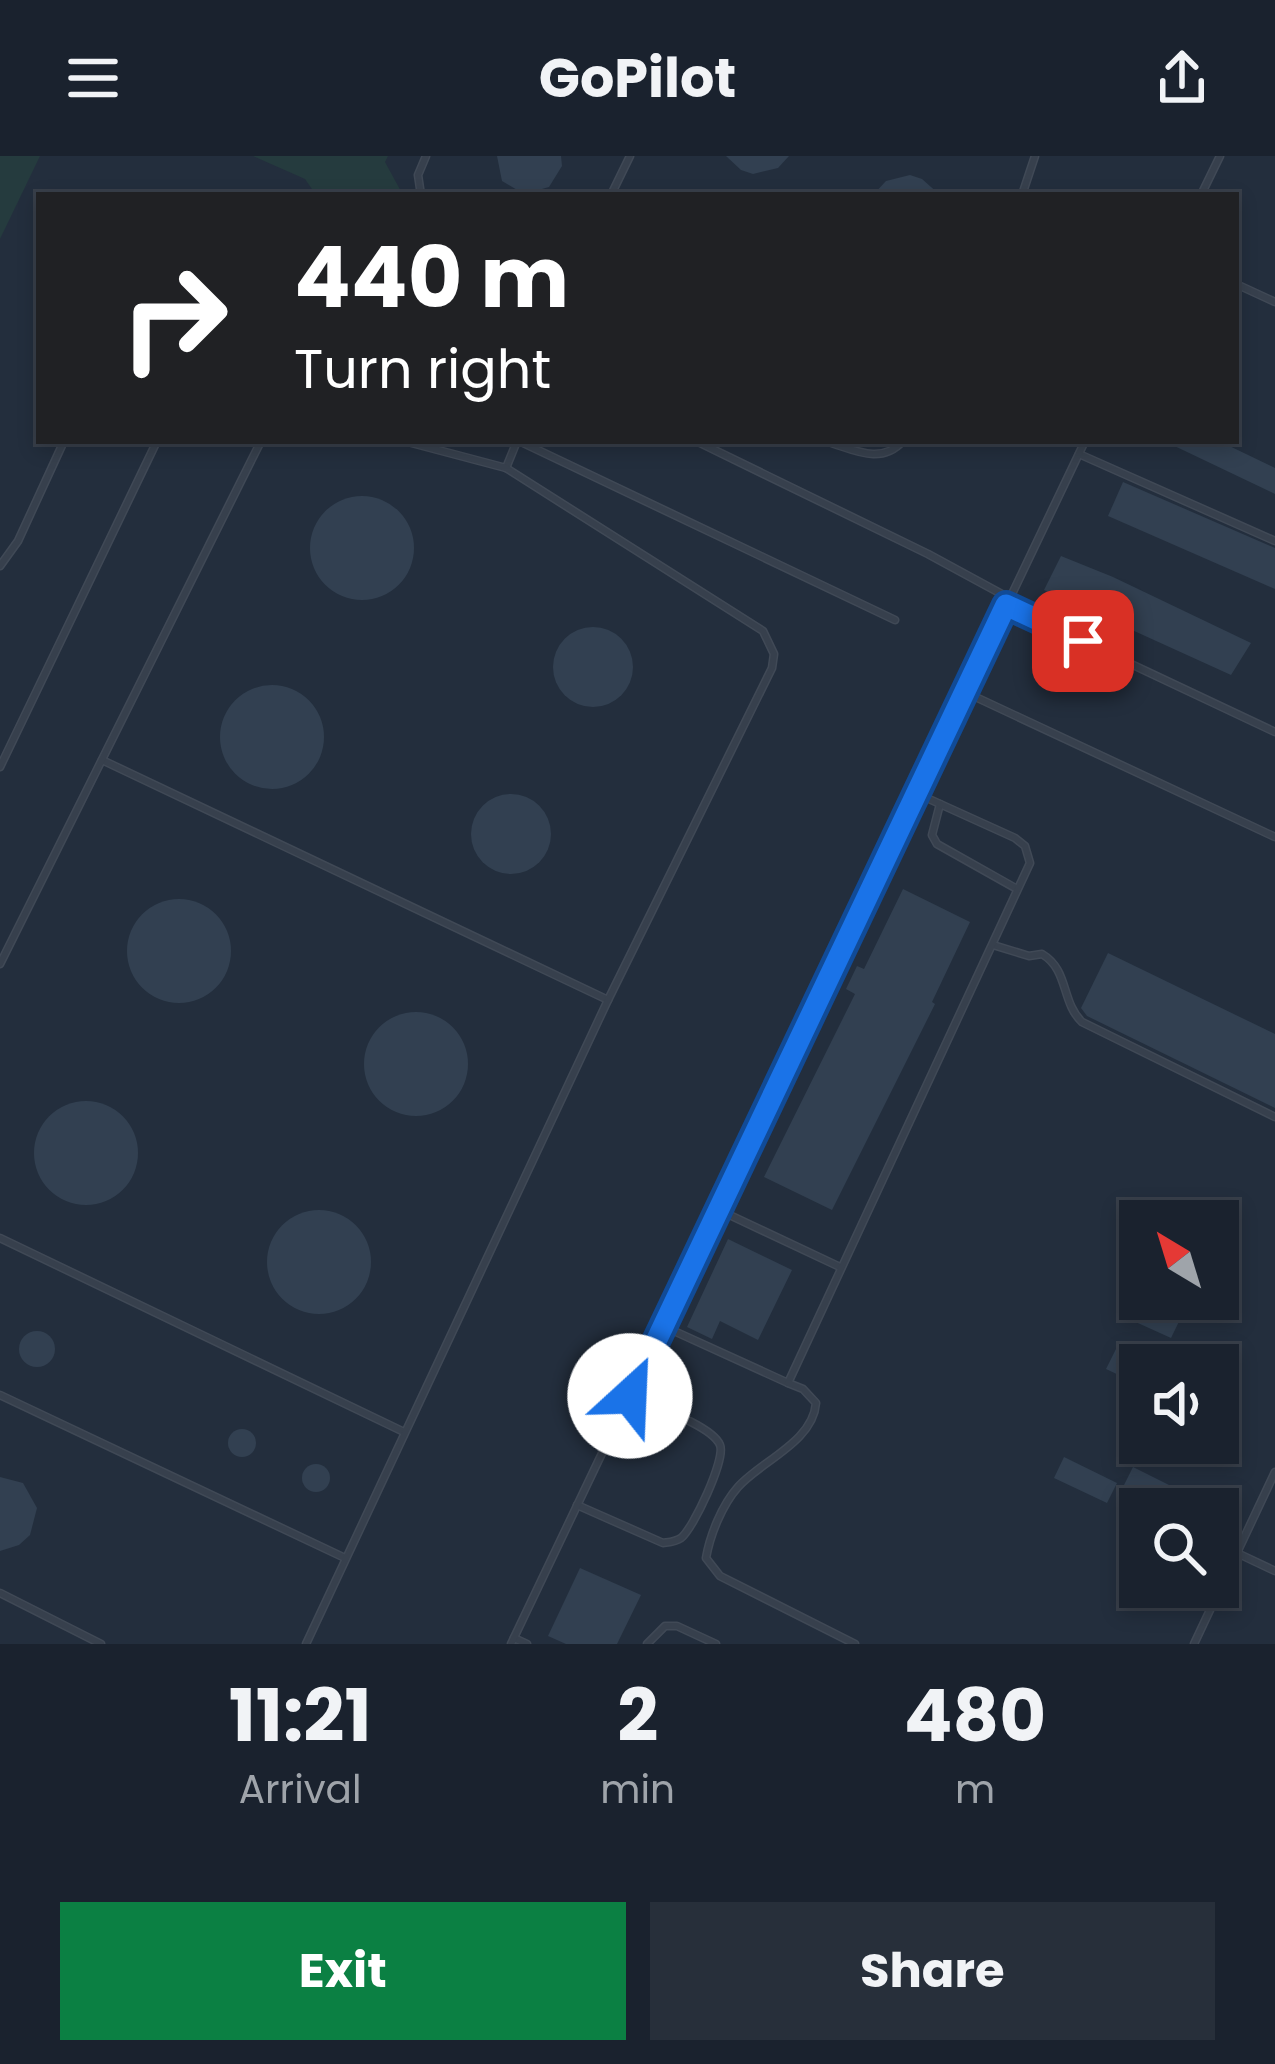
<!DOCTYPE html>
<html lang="en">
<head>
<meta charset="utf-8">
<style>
	body { margin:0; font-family:Poppins,sans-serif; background:#272f3a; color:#f1f3f6; height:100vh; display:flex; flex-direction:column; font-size:45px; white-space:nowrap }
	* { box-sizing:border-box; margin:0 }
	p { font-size:39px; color:#9fa4aa }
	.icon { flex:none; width:66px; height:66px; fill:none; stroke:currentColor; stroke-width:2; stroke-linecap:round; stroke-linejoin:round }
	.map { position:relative; height:1488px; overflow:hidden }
	.drawer { display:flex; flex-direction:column; background:#1a222e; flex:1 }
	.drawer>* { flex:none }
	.top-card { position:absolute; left:36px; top:36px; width:1203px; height:252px; border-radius:0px; box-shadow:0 6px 18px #0003,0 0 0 3px #383f4a; background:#202124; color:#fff; overflow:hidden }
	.needle { width:78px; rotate:322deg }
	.fabs { position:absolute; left:1119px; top:1044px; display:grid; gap:24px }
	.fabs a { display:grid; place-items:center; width:120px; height:120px; border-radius:0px; background:#1a222e; box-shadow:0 6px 18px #0003,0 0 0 3px #383f4a; font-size:60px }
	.pin { position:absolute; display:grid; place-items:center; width:102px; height:102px; color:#fff; margin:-51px; border-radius:24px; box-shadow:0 6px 18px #0006 }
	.me { position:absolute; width:132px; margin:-66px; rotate:25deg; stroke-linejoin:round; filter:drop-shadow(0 0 9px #0008) }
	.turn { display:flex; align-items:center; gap:42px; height:252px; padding:0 60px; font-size:54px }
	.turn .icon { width:156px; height:156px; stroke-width:2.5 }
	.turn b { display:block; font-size:84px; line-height:102px }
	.eta { display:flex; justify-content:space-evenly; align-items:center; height:204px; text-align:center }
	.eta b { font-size:72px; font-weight:700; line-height:84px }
	.cta { display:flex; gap:24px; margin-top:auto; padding:24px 60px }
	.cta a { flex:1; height:138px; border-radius:0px; background:#0b8043; color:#fff; font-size:48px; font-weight:700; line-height:138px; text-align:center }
	.cta a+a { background:#272f3a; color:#f1f3f6 }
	header { display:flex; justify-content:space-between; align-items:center; height:156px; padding:0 60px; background:#1a222e; font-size:54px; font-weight:700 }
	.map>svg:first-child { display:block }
	.green { fill:#253b3e }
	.building { fill:#324051 }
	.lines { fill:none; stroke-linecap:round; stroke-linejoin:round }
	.service-casing { stroke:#404956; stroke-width:9 }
	.service { stroke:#37404d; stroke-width:6 }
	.route-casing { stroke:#114b97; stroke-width:30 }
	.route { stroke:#1a73e8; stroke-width:21 }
</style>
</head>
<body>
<header><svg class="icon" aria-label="menu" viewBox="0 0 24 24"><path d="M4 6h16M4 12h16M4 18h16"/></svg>GoPilot<svg class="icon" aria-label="share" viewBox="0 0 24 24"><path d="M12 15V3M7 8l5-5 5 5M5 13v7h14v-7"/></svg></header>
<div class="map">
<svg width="1275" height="1488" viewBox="0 0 1275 1488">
	<rect width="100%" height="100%" fill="#232e3d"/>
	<g class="green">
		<path d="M 0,0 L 40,0 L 0,83 Z"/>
		<path d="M 253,0 L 388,0 L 385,6 L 403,39 L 316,39 L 305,23 Z"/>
	</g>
	<g class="building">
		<path d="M 497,0 L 561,0 L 562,10 L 549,31 L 524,38 L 502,25 Z"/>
		<path d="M 726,0 L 789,0 L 778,12 L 753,18 L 741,14 Z"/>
		<path d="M 910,19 L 922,23 L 940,39 L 873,39 L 886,25 Z"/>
		<path d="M 1164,285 L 1219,285 L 1275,312 L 1275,338 Z"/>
		<path d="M 1123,326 L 1275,392 L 1275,433 L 1108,360 Z"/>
		<circle cx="362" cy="392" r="52"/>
		<path d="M 1061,400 L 1113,421 L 1251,487 L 1231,519 L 1044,434 Z"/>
		<circle cx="593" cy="511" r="40"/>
		<circle cx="272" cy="581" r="52"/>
		<circle cx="511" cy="678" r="40"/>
		<path d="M 903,733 L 970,766 L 932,846 L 935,848 L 832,1054 L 764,1021 L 855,838 L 846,833 L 857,810 L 864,813 Z"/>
		<circle cx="179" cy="795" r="52"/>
		<path d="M 1108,797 L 1275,878 L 1275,952 L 1087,860 L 1081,852 Z"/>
		<circle cx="416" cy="908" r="52"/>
		<circle cx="86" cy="997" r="52"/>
		<circle cx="319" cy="1106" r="52"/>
		<path d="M 728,1083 L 792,1114 L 758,1184 L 720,1165 L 712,1183 L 687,1171 Z"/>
		<path d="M 1139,1143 L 1190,1143 L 1171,1182 L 1129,1163 Z"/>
		<circle cx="37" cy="1193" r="18"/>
		<path d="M 1117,1191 L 1140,1201 L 1140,1229 L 1106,1213 Z"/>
		<circle cx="242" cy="1287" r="14"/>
		<path d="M 1064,1301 L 1117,1327 L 1107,1347 L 1054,1322 Z"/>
		<circle cx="316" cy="1322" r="14"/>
		<path d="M 1133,1311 L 1217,1353 L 1163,1353 L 1122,1333 Z"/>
		<path d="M 0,1321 L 23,1327 L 37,1352 L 30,1379 L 19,1389 L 0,1395 Z"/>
		<path d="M 580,1412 L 641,1439 L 617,1488 L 566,1488 L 548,1480 Z"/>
	</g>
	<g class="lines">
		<defs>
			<g id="service">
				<path d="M 421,39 L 418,19 L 426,0"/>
				<path d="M 611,39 L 630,0"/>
				<path d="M 1022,39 L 1035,0"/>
				<path d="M 1201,39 L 1220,0"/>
				<path d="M 1236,128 L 1275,146"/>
				<path d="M 519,285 L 895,464"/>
				<path d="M 696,285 L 928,398 L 1009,442"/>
				<path d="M 825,285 C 853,293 880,310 903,285"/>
				<path d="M 1079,298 L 1275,385"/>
				<path d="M 506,312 L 517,285"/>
				<path d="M 0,410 L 18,385 L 64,285"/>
				<path d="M 1006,449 L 1275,576"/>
				<path d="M 967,537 L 1275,681"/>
				<path d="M 102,604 L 608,844"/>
				<path d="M 0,611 L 157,285"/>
				<path d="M 940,648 L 932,679 L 937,688 L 1017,733"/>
				<path d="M 993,789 L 1029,800 L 1042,798 C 1069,814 1061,846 1082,866 L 1275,961"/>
				<path d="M 0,808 L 261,285"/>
				<path d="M 719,1054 L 840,1111"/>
				<path d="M 0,1082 L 404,1276"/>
				<path d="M 663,1170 L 788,1227 L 1030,707 L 1025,690 L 1015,682 L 918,638"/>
				<path d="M 788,1227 L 803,1233 L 816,1247 C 813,1286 761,1305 738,1331 C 722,1349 710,1379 706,1402 L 720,1420 L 855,1488"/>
				<path d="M 0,1239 L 345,1402"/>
				<path d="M 577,1349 L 663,1387 C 670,1386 675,1386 681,1382 C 693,1373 726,1303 720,1289 C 712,1269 650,1249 630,1240"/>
				<path d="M 1237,1397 L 1275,1415"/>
				<path d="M 0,1437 L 101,1488"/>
				<path d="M 514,1482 L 527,1488"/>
				<path d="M 306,1488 L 608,844 L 772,512 L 774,498 L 763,475 L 506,312 L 404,285"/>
				<path d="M 511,1488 L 1085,285"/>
				<path d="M 647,1488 L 665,1470 L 677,1470 L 716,1488"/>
				<path d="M 1194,1488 L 1275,1316"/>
			</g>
		</defs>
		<use href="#service" class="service-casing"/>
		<use href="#service" class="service"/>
	</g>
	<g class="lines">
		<defs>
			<path id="route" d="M 630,1240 L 1006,449 L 1083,485"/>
		</defs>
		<use href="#route" class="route-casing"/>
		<use href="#route" class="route"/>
	</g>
</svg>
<div class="fabs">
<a><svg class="needle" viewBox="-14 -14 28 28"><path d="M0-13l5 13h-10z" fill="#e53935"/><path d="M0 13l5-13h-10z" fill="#9fa4aa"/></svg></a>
<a><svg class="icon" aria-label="sound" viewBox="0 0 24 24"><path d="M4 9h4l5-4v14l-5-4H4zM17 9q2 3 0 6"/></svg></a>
<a><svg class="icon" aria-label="search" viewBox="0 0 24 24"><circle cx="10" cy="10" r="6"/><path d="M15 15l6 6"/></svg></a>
</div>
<div class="pin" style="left:1083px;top:485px;background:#d93025"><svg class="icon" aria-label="arrive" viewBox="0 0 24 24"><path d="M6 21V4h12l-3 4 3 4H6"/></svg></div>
<svg class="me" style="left:630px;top:1240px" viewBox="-20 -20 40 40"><circle r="19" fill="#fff"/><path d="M0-13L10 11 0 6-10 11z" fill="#1a73e8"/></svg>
<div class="top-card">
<div class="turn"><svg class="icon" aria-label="right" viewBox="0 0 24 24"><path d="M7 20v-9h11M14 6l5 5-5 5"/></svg><div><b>440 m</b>Turn right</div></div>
</div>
</div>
<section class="drawer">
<div class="eta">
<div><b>11:21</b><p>Arrival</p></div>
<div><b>2</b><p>min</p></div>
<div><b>480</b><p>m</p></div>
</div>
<div class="cta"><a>Exit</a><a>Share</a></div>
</section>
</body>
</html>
